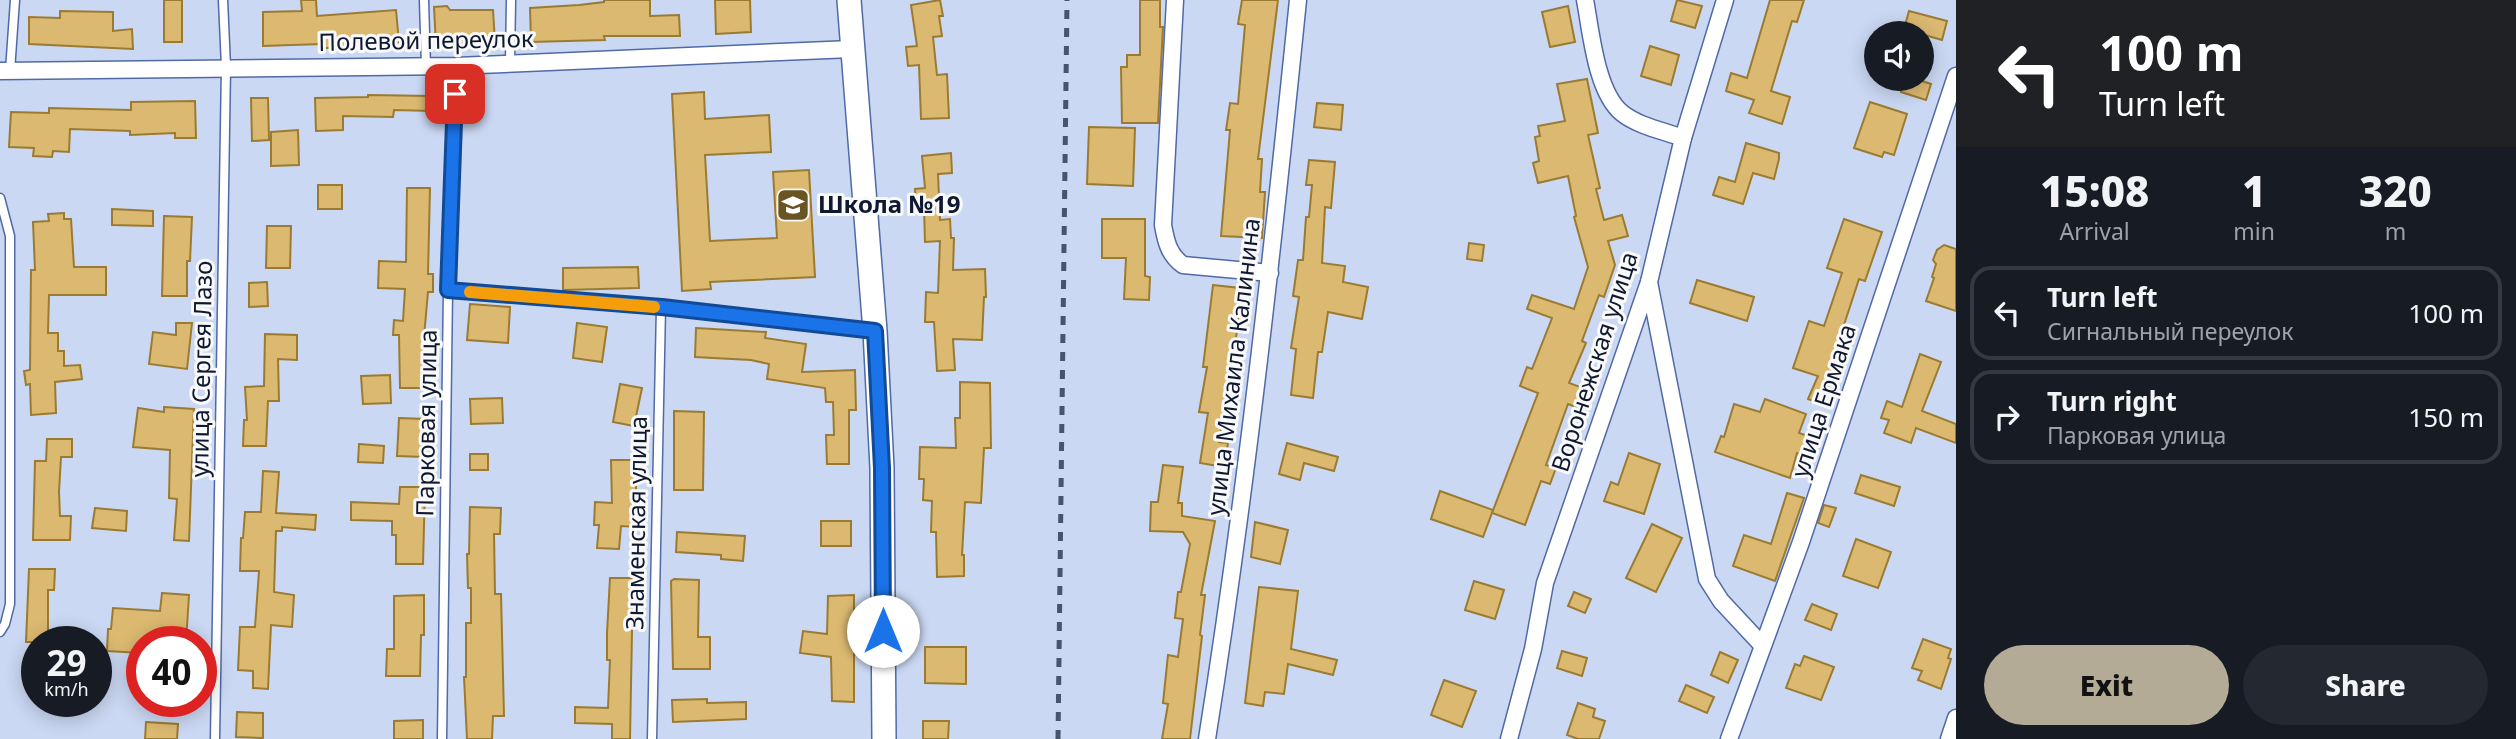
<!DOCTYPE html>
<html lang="en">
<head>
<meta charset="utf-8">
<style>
	body { margin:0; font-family:"Noto Sans",sans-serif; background:#242831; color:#f1f3f6; height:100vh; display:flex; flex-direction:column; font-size:26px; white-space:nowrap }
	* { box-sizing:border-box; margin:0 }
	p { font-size:23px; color:#9ea1a6 }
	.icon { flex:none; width:38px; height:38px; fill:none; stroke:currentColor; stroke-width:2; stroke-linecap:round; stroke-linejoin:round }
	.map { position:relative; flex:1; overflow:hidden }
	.sheet { display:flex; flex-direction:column; background:#171b24; width:560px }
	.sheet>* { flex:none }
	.banner { background:#202124; color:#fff; overflow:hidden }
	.controls { position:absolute; left:1864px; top:21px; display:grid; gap:14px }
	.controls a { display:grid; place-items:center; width:70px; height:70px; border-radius:50%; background:#171b24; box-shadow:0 4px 18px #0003; font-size:35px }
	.speed { position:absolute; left:21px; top:626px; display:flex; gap:14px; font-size:35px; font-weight:700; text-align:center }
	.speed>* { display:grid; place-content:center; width:91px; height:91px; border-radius:50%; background:#171b24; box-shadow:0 4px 18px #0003; line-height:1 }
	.speed small { font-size:18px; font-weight:400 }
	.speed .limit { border:10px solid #d22; background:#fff; color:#111 }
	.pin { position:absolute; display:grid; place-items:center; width:60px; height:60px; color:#fff; margin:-30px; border-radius:14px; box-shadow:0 4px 10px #0006 }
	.me { position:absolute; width:77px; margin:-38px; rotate:0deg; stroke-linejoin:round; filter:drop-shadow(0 0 5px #0008) }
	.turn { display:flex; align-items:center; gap:24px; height:147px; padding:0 28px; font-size:32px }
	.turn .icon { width:91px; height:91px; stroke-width:2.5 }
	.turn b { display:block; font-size:49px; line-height:60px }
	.eta { display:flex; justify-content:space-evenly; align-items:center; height:119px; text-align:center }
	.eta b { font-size:42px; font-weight:800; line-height:49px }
	.button { display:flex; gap:14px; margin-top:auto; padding:14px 28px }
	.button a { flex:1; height:80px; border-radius:42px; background:#b4ab97; color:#111; font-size:28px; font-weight:800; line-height:80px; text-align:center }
	.button a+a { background:#242831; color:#f1f3f6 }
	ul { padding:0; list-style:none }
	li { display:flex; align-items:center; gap:21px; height:94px; margin:0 14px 10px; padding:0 14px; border:4px solid #363941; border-radius:21px }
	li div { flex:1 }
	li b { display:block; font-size:26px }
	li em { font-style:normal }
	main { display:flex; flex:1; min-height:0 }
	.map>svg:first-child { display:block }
	.building { fill:#dbb971; stroke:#9b7b31; stroke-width:2 }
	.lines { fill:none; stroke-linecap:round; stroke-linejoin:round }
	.lane-casing { stroke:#506aa6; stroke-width:11 }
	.street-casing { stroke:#506aa6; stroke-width:19 }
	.secondary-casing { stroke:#506aa6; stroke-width:26 }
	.lane { stroke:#fff; stroke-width:8 }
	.street { stroke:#fff; stroke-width:16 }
	.secondary { stroke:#fff; stroke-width:23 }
	.rail { stroke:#48536c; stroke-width:5; stroke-dasharray:9 9; stroke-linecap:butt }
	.route-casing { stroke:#114b97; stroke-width:18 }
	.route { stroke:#1a73e8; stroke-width:12 }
	.slow { stroke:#f59e0b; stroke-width:12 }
	.labels { text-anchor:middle; stroke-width:6; stroke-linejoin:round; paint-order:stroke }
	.street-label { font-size:24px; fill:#0e1830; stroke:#f9f9f9 }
	.poi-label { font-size:24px; font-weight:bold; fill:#0e1830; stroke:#f9f9f9; text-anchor:start }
</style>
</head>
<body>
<main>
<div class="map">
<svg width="1956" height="739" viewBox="0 0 1956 739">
	<rect width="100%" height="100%" fill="#cbd8f3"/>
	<g class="building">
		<rect x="164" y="0" width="18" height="42"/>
		<path d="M 301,0 L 316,0 L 317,16 L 396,10 L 399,42 L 337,48 L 322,48 L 322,44 L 263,46 L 263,12 L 302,11 Z"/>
		<path d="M 604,0 L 650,0 L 650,16 L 679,15 L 680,36 L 604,36 L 605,40 L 531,42 L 530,8 L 579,5 L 604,2 Z"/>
		<path d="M 715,0 L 750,0 L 751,32 L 716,34 Z"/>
		<path d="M 940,0 L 943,16 L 939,16 L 942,36 L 933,37 L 937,75 L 947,74 L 949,118 L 921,119 L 919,65 L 908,66 L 906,47 L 917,46 L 911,5 Z"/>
		<path d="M 1140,0 L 1160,0 L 1160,27 L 1163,27 L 1158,123 L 1122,123 L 1121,67 L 1127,67 L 1127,55 L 1140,55 Z"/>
		<path d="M 1242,0 L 1278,0 L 1258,159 L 1262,159 L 1260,192 L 1265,192 L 1262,238 L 1221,236 L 1230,130 L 1226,130 L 1230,103 L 1238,104 L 1245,25 L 1238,24 Z"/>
		<path d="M 1677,0 L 1702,6 L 1695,28 L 1671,21 Z"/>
		<path d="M 1770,0 L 1804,0 L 1797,22 L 1792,21 L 1771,91 L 1790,97 L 1782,124 L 1749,113 L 1754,100 L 1726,91 L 1731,73 L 1747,78 Z"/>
		<path d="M 447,6 L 450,10 L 493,10 L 495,42 L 436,46 L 434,7 Z"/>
		<path d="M 1568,6 L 1575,42 L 1550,47 L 1542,12 Z"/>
		<path d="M 60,11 L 113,12 L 113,31 L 132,29 L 133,49 L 29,44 L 29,17 L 60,18 Z"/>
		<path d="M 1909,11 L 1947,21 L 1942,40 L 1904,29 Z"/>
		<path d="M 1650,46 L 1679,55 L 1671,85 L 1641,76 Z"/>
		<path d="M 1587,79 L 1598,133 L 1588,135 L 1600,188 L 1596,189 L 1604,220 L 1622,215 L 1628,236 L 1608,241 L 1615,265 L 1604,297 L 1599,295 L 1582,341 L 1586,343 L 1569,383 L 1583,388 L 1576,407 L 1568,404 L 1546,465 L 1556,468 L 1550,484 L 1541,481 L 1525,525 L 1492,513 L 1538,393 L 1520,386 L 1527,367 L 1532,369 L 1552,318 L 1527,309 L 1532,295 L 1574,309 L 1588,267 L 1574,217 L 1576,216 L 1568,176 L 1538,183 L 1533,163 L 1539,161 L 1535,137 L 1540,136 L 1538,126 L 1565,121 L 1557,84 Z"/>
		<path d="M 1905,79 L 1916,79 L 1931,84 L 1926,100 L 1901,92 Z"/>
		<path d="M 704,92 L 705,119 L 769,115 L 771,152 L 705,155 L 710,241 L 777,238 L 773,172 L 809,170 L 815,277 L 710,282 L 711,289 L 682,291 L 672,94 Z"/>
		<path d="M 368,95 L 432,96 L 432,111 L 394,110 L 393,117 L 343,116 L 343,130 L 316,131 L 315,98 L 368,97 Z"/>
		<path d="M 251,98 L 268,98 L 269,140 L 252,141 Z"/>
		<path d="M 195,101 L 196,138 L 175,138 L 175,133 L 130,135 L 130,131 L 70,129 L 69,152 L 53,151 L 52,157 L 33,156 L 34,148 L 9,147 L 11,112 L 49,113 L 49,108 L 131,110 L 131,102 Z"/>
		<path d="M 1870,102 L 1907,114 L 1894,155 L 1884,152 L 1882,157 L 1854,148 Z"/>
		<path d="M 1317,103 L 1343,105 L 1341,130 L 1314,127 Z"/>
		<path d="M 1089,127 L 1135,128 L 1133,186 L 1087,184 Z"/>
		<path d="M 298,130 L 299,165 L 271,166 L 271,132 Z"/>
		<path d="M 1746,143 L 1779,153 L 1779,159 L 1774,179 L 1753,173 L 1743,204 L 1713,195 L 1719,177 L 1735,182 Z"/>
		<path d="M 951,153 L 952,173 L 938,174 L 940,220 L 950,219 L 951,238 L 954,238 L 953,270 L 985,269 L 986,297 L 984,297 L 982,340 L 953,339 L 955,370 L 937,371 L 934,322 L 925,322 L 926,292 L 938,293 L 940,241 L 925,242 L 924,207 L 916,207 L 915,189 L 925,188 L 922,156 Z"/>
		<path d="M 1309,160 L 1335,162 L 1331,208 L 1325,207 L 1322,263 L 1345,266 L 1343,282 L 1368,287 L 1362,319 L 1328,312 L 1322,352 L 1318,352 L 1313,398 L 1291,395 L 1296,349 L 1291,348 L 1299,297 L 1293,296 L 1298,260 L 1303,260 L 1306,217 L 1309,217 L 1312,185 L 1306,185 Z"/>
		<rect x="318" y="185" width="24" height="24"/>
		<path d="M 407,188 L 430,188 L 428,274 L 433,274 L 433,292 L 428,292 L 422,359 L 426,359 L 426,388 L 400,388 L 399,335 L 393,335 L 394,320 L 403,321 L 405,289 L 378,288 L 379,261 L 406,262 Z"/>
		<path d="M 112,209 L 153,211 L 153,226 L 112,225 Z"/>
		<path d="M 64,213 L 64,219 L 71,219 L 74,267 L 106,267 L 106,295 L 49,295 L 48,333 L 58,333 L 58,351 L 64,351 L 64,366 L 80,365 L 82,379 L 55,382 L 56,413 L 31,415 L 30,384 L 26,385 L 24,371 L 30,370 L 31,270 L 35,270 L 33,222 L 49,221 L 48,214 Z"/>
		<path d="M 164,216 L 192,217 L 190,261 L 187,261 L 187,296 L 162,296 Z"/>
		<path d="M 1102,219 L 1145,219 L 1145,276 L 1150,277 L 1149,300 L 1124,299 L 1126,258 L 1102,258 Z"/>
		<path d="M 1844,219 L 1882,232 L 1865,281 L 1859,279 L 1842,331 L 1846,333 L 1822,405 L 1808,399 L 1818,376 L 1793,368 L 1809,321 L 1824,326 L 1842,273 L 1827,268 Z"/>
		<path d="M 267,226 L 291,226 L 290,268 L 266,268 Z"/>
		<path d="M 1469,243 L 1484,245 L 1482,261 L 1467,259 Z"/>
		<path d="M 1944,245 L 1956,249 L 1956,311 L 1926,301 L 1934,278 L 1932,277 L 1936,264 L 1933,260 L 1937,250 Z"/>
		<path d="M 638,267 L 639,288 L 563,290 L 563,268 Z"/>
		<path d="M 1697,280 L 1754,297 L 1747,321 L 1690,303 Z"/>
		<path d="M 267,282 L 268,306 L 249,307 L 249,283 Z"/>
		<path d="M 1213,285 L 1240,288 L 1237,331 L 1219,442 L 1228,443 L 1224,467 L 1200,463 L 1208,413 L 1199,412 L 1207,367 L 1203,367 Z"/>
		<path d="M 470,304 L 510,307 L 508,343 L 467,340 Z"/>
		<path d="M 176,323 L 192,323 L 187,369 L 149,364 L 153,332 L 176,335 Z"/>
		<path d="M 577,323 L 607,327 L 602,362 L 573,358 Z"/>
		<path d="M 696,328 L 766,332 L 765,338 L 806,344 L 802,372 L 855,370 L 856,410 L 849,410 L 849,464 L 827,464 L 826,435 L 834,435 L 833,402 L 826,402 L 825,388 L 767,379 L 769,364 L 751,360 L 695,357 Z"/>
		<path d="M 265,334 L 297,335 L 297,360 L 278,359 L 279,401 L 268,401 L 266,446 L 243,446 L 244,420 L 247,420 L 245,387 L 264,386 Z"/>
		<path d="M 1920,354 L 1941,362 L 1922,411 L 1956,424 L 1956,443 L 1916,428 L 1911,443 L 1884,433 L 1889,420 L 1881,418 L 1887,401 L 1902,407 Z"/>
		<path d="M 390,375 L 391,403 L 363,404 L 361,376 Z"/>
		<path d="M 960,382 L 990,383 L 991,448 L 984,448 L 981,503 L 965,502 L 962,555 L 964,555 L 964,576 L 937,577 L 936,532 L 931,532 L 932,501 L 923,500 L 924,479 L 919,479 L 920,447 L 956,448 L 955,418 L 960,418 Z"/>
		<path d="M 620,384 L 642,388 L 634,426 L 613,422 Z"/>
		<path d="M 502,398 L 503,423 L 471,424 L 470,399 Z"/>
		<path d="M 1765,399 L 1806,414 L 1799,433 L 1819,440 L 1813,458 L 1797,453 L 1790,478 L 1715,452 L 1721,436 L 1724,437 L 1734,404 L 1760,412 Z"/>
		<path d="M 164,407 L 194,409 L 189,541 L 174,540 L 177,499 L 169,498 L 170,450 L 133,447 L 138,408 L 164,412 Z"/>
		<path d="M 674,411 L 704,412 L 703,490 L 674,490 Z"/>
		<path d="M 399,418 L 426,419 L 424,457 L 397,456 Z"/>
		<path d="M 47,439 L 72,439 L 72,457 L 61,457 L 59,492 L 60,516 L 71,516 L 70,540 L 33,540 L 35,461 L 46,461 Z"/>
		<path d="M 1287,443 L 1338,457 L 1334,471 L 1304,463 L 1300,480 L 1279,474 Z"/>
		<path d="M 359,444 L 384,446 L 383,463 L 358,462 Z"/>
		<path d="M 1629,453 L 1660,464 L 1644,514 L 1604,501 L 1611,482 L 1618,485 Z"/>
		<rect x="470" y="454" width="18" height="16"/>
		<path d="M 611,460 L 636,460 L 636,504 L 640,504 L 639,527 L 621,526 L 619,549 L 597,548 L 599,525 L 594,525 L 595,502 L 612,503 Z"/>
		<path d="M 1163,465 L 1183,467 L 1178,503 L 1182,503 L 1182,516 L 1215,521 L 1201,595 L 1205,595 L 1200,635 L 1202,636 L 1190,739 L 1162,739 L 1168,704 L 1163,703 L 1168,655 L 1178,657 L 1183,619 L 1175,618 L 1178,592 L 1181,592 L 1190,544 L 1183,532 L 1150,531 L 1151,502 L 1158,502 Z"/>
		<path d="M 263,471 L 279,472 L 276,513 L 316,515 L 315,530 L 282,527 L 282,531 L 276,531 L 274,592 L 294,595 L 292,627 L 271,625 L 268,689 L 253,688 L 253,671 L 238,670 L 240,627 L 255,627 L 259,571 L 240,571 L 241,538 L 243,538 L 245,512 L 261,512 Z"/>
		<path d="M 1861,475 L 1900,487 L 1894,506 L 1855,493 Z"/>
		<path d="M 400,487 L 425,487 L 423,564 L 396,564 L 396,535 L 392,535 L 392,521 L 351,520 L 351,502 L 399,504 Z"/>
		<path d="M 1440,491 L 1493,510 L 1483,537 L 1431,519 Z"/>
		<path d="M 1787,493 L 1804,498 L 1775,581 L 1733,566 L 1744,535 L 1771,544 Z"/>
		<path d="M 1824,505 L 1836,508 L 1829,527 L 1818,523 Z"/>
		<path d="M 470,507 L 501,508 L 500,534 L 494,534 L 495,594 L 501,594 L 504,716 L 493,716 L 492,739 L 467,739 L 464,677 L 466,677 L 466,623 L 471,623 L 471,588 L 468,588 L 467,554 L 469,554 Z"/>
		<path d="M 95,508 L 127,511 L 126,531 L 92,528 Z"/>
		<rect x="821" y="521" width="30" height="25"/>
		<path d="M 1255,522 L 1288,530 L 1280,564 L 1251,557 Z"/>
		<path d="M 1652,524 L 1682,538 L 1656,592 L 1626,578 Z"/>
		<path d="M 677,532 L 745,536 L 743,561 L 721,559 L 721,555 L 676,552 Z"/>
		<path d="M 1856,539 L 1891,552 L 1878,588 L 1843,576 Z"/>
		<path d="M 29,569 L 55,569 L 54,590 L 48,590 L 48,642 L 26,642 Z"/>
		<path d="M 610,578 L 633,578 L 630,739 L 612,739 L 612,724 L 575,723 L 575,707 L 608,708 L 610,660 L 607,660 L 607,633 Z"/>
		<path d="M 674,579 L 699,580 L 698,637 L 710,637 L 710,669 L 673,669 L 671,581 Z"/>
		<path d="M 1474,581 L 1504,590 L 1495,619 L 1465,610 Z"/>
		<path d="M 1259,587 L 1298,591 L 1291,649 L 1337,660 L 1333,675 L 1288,664 L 1284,694 L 1265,692 L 1263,706 L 1245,703 Z"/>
		<path d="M 1574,592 L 1591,599 L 1585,613 L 1568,606 Z"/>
		<path d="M 162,593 L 189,595 L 186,642 L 140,642 L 140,653 L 107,651 L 108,629 L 111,629 L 113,608 L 160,611 Z"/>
		<path d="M 424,595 L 424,635 L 421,635 L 420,676 L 386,676 L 387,649 L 394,649 L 394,596 Z"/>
		<path d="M 854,595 L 854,702 L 832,701 L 831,657 L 800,653 L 803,631 L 827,634 L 828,596 Z"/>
		<path d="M 1812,604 L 1837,614 L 1831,630 L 1805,620 Z"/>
		<path d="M 1923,639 L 1951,649 L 1948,658 L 1951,659 L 1941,689 L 1918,680 L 1922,671 L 1912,668 Z"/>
		<path d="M 925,647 L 966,647 L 966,684 L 925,683 Z"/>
		<path d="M 1562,651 L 1587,658 L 1582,676 L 1557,668 Z"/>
		<path d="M 1720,652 L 1738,660 L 1728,683 L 1711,675 Z"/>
		<path d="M 1804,656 L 1834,667 L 1821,700 L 1786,688 L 1795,664 L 1800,666 Z"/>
		<path d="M 1444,680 L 1476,691 L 1462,727 L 1431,715 Z"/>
		<path d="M 1686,685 L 1714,697 L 1707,713 L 1679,701 Z"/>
		<path d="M 707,699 L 707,703 L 746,702 L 746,719 L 673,722 L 672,700 Z"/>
		<path d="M 1578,703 L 1595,709 L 1593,717 L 1605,721 L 1599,739 L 1578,739 L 1567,735 Z"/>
		<path d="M 237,712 L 263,713 L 263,738 L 236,737 Z"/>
		<path d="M 423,720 L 423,739 L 394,739 L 394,721 Z"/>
		<path d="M 923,721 L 949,721 L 948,739 L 923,739 Z"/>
		<path d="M 146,722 L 178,724 L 177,739 L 145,739 Z"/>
	</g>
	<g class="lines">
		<defs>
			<g id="lane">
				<path d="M 424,0 L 426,67"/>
				<path d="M 510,63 L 511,0"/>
				<path d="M 10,71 L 15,0"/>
				<path d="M 0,198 L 10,236 L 10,604 L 5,624 L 0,632"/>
				<path d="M 448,290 L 661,307 L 872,331"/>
				<path d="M 215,739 L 226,67 L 223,0"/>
				<path d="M 442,739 L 448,290 L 456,66"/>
				<path d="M 652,739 L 661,307"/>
			</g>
			<g id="street">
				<path d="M 1175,0 L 1163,225 C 1166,242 1169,255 1183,265 L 1270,273"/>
				<path d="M 1585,0 C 1591,31 1596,92 1622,113 C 1638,126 1664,131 1683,138"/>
				<path d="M 0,71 L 456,66 L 852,49"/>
				<path d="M 1649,282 L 1707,579 L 1721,601 L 1762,645"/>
				<path d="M 1207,739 C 1246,494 1273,247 1298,0"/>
				<path d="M 1509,739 L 1533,649 L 1545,583 L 1649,282 L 1683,138 L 1725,0"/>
				<path d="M 1729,739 L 1801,542 L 1956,76"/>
				<path d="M 1949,739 L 1956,718"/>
			</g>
			<path id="secondary" d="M 849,0 L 875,331 L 882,468 L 884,739"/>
		</defs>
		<use href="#lane" class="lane-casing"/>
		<use href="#street" class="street-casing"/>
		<use href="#secondary" class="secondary-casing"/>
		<use href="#lane" class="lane"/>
		<use href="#street" class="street"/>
		<use href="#secondary" class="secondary"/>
		<path class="rail" d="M 1058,739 L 1067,0"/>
	</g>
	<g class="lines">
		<defs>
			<path id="route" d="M 455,94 L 448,290 L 662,307 L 875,331 L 882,468 L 883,631"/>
		</defs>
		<use href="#route" class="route-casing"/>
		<use href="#route" class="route"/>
		<path class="slow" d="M 470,292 L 654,307"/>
	</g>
	<defs>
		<symbol id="school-square" viewBox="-11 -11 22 22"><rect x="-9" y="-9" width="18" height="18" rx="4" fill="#695423" stroke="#f9f9f9"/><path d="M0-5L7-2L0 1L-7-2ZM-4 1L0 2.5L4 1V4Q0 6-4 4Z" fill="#fff"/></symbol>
	</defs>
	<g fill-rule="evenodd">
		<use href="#school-square" x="774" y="186" width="38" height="38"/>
	</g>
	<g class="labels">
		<g class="street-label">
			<text transform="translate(426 41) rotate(-1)" y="8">Полевой переулок</text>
			<text transform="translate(1595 362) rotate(-72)" y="8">Воронежская улица</text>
			<text transform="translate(1234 367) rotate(-83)" y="8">улица Михаила Калинина</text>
			<text transform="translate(202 369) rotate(-89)" y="8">улица Сергея Лазо</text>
			<text transform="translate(1824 401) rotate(-72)" y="8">улица Ермака</text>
			<text transform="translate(427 423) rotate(-89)" y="8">Парковая улица</text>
			<text transform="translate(637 523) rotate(-89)" y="8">Знаменская улица</text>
		</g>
		<g class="poi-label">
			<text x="818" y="213">Школа №19</text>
		</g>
	</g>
</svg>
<div class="controls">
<a><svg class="icon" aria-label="sound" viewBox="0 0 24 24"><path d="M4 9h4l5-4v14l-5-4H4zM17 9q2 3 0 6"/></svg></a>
</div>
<div class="speed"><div>29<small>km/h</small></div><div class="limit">40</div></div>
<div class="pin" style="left:455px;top:94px;background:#d93025"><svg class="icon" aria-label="arrive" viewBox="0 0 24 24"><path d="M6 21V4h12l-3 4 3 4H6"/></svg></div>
<svg class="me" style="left:883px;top:631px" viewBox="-20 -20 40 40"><circle r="19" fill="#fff"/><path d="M0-13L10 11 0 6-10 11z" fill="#1a73e8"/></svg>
</div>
<section class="sheet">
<div class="banner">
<div class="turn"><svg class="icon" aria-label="left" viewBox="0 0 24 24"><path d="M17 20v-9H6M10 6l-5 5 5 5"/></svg><div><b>100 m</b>Turn left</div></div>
</div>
<div class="eta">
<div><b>15:08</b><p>Arrival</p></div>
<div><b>1</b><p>min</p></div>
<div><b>320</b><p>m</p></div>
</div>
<ul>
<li><svg class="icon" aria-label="left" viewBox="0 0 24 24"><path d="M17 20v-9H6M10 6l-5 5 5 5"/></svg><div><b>Turn left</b><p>Сигнальный переулок</p></div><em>100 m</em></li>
<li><svg class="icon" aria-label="right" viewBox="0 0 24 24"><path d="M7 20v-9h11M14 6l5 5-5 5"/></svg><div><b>Turn right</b><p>Парковая улица</p></div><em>150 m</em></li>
</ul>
<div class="button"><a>Exit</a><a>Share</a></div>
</section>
</main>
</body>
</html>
